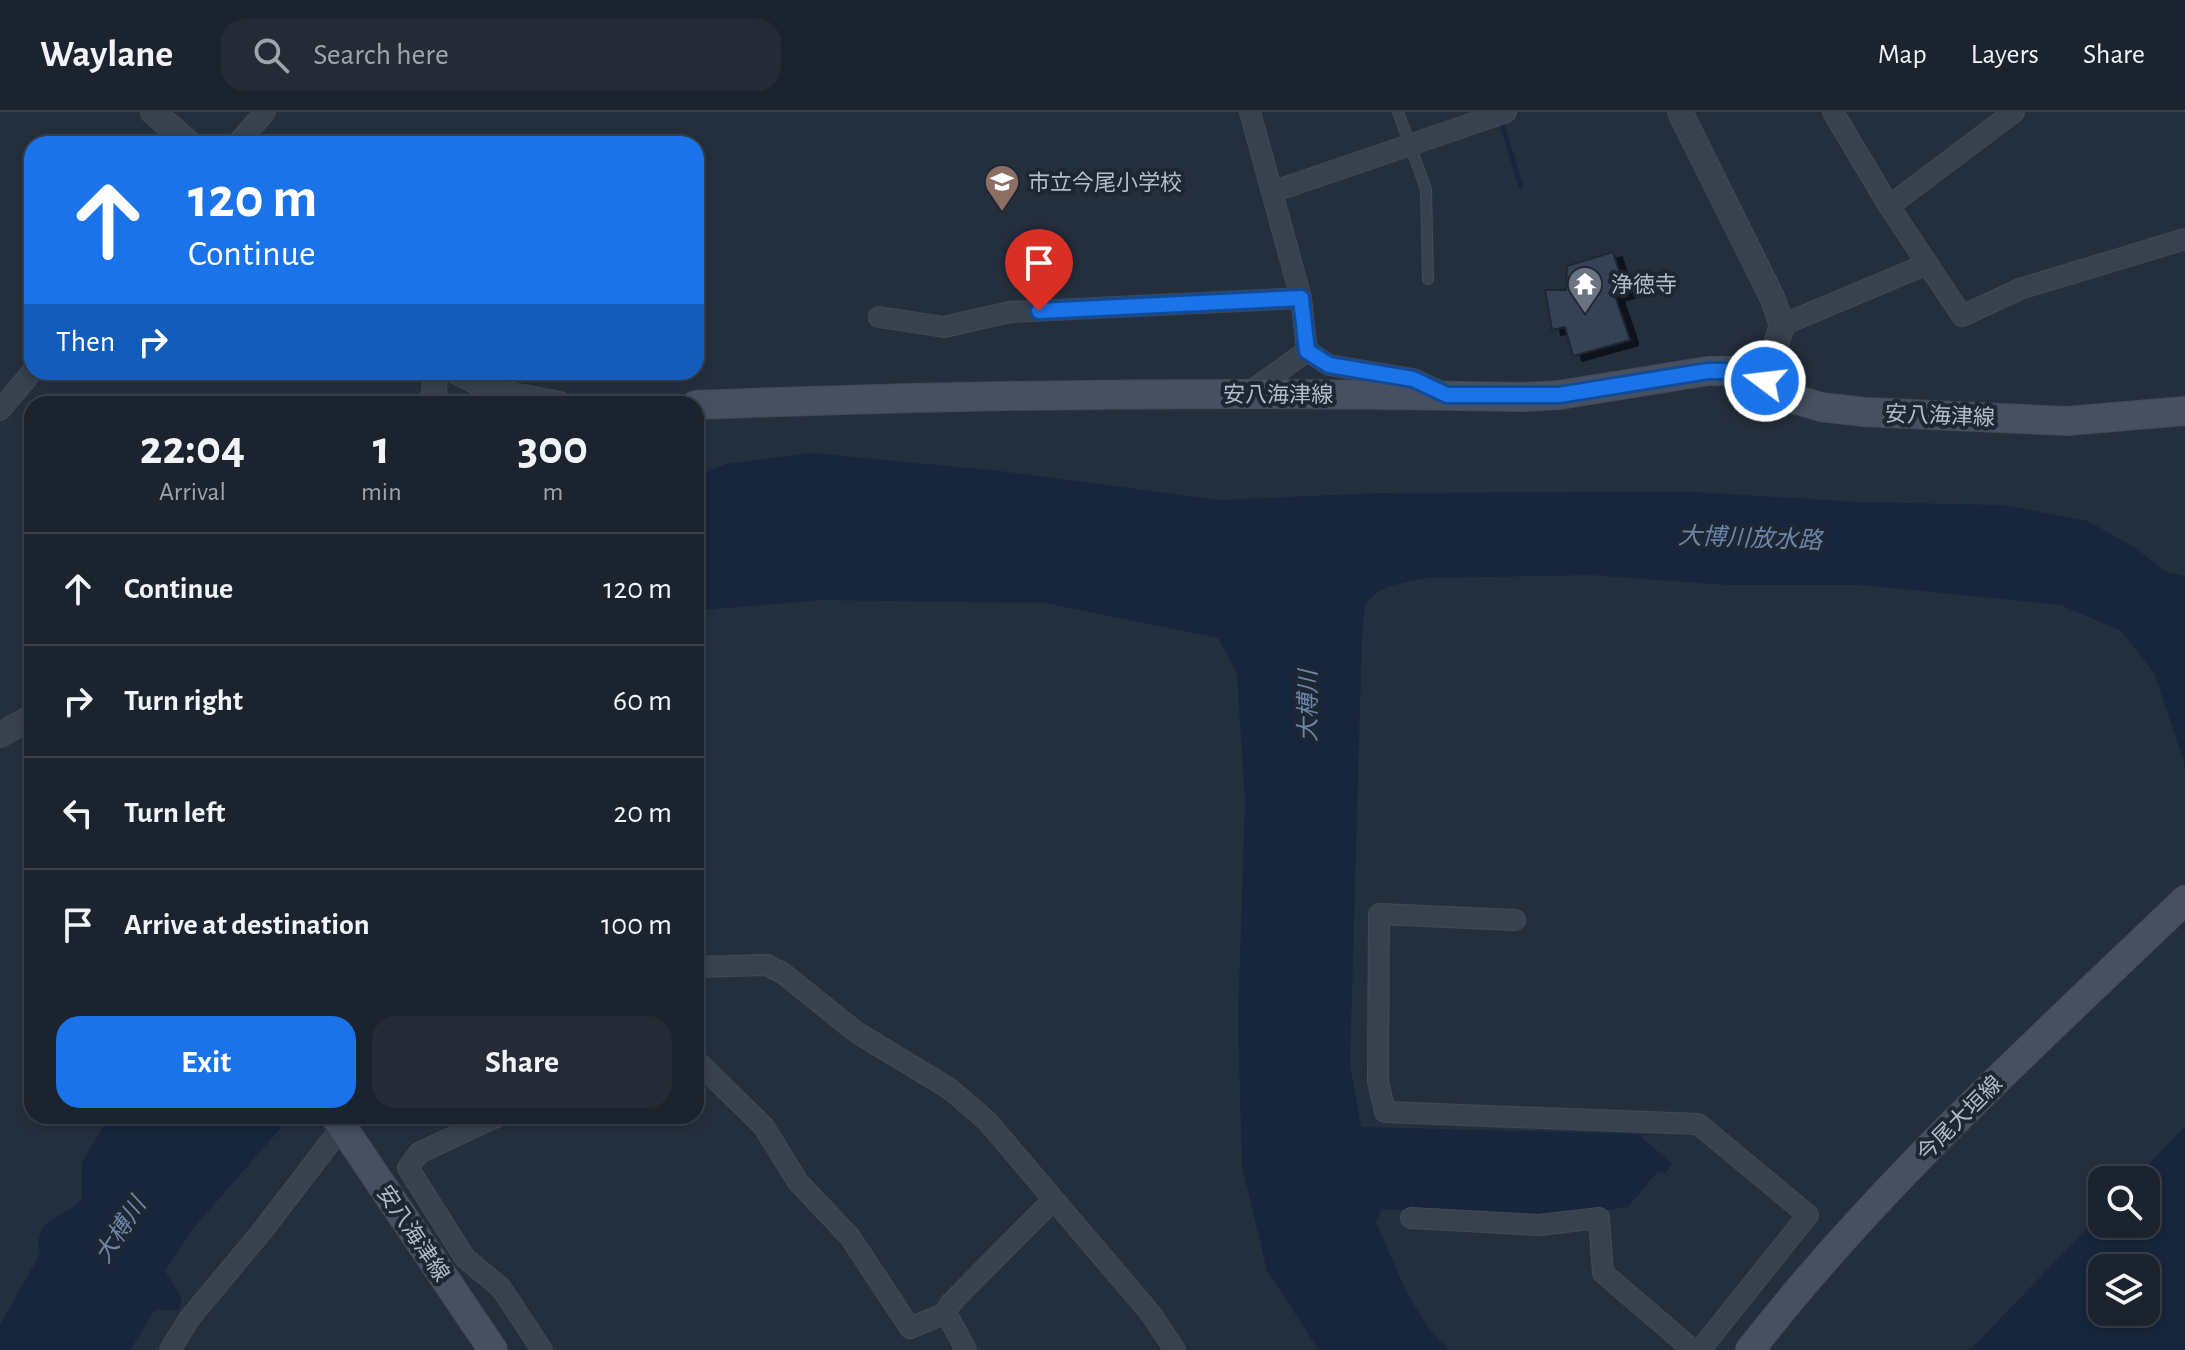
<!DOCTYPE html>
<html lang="en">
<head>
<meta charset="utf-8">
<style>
	body { margin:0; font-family:"Alegreya Sans","Noto Sans JP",sans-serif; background:#242b36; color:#f1f3f6; height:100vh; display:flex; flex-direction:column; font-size:30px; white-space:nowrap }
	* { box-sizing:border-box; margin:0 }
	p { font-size:26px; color:#a0a4aa }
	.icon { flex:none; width:44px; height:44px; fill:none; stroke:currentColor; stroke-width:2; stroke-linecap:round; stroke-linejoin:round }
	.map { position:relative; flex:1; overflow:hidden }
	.panel { position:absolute; left:24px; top:284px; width:680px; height:728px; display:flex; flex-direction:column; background:#1b232e; border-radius:24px; box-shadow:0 4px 12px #0003,0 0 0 2px #39404a }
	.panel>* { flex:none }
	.guide { position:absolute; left:24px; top:24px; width:680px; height:244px; border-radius:24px; box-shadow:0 4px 12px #0003,0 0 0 2px #39404a; background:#1a73e8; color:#fff; overflow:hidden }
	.buttons { position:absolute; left:2088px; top:1054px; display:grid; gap:16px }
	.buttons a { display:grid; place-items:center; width:72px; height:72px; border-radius:16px; background:#1b232e; box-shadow:0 4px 12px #0003,0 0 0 2px #39404a; font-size:40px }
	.pin { position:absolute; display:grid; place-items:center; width:68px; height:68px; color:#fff; margin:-82px -34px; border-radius:50% 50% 50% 0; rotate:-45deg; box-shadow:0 0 8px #0007 }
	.pin .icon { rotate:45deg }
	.me { position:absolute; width:88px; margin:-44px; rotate:285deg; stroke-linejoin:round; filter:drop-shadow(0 0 6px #0008) }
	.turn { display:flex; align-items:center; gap:28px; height:168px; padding:0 32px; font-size:36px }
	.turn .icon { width:104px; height:104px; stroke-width:2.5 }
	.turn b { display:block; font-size:56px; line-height:68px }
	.then { display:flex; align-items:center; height:76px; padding:0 32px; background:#0003; gap:16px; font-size:30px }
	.eta { display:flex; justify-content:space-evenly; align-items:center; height:136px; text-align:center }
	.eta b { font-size:48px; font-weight:700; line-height:56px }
	.action { display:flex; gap:16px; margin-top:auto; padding:16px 32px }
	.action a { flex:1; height:92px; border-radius:24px; background:#1a73e8; color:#fff; font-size:32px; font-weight:700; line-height:92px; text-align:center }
	.action a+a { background:#242b36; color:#f1f3f6 }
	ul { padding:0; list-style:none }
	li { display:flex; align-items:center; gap:24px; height:112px; padding:0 32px; border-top:2px solid #39404a }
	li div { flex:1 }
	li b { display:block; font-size:30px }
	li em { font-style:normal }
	header { display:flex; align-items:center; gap:48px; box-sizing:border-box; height:112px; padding:0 40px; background:#1b232e; border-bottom:2px solid #39404a }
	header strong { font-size:38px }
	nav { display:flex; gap:44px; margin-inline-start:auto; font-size:28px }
	.search { width:560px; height:72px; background:#242b36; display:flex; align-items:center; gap:20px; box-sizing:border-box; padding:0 28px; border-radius:24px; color:#a0a4aa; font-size:30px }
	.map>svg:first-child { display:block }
	.water { fill:#17263c; fill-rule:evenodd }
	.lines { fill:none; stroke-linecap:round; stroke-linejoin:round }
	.stream { stroke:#17263c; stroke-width:5 }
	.building { fill:#364354; stroke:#1f2835; stroke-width:2; filter:url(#shadow) }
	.service-casing { stroke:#414a57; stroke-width:12 }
	.minor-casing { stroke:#414a57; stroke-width:22 }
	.tertiary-casing { stroke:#414a57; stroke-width:26 }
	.secondary-casing { stroke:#414a57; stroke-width:30 }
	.service { stroke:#38414e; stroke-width:10 }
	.minor { stroke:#38414e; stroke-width:20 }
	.tertiary { stroke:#38414e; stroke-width:24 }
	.secondary { stroke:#465061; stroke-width:28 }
	.route-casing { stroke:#114b97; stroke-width:20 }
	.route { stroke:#1a73e8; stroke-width:14 }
	.labels { text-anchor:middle; stroke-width:8; stroke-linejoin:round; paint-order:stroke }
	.poi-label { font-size:22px; fill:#b4bcc9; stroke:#1d2633; text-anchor:start }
	.street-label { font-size:22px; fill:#b4bcc9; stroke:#1d2633 }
	.water-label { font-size:24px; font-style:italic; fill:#6d86a8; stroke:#1d2633 }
</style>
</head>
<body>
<header>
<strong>Waylane</strong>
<div class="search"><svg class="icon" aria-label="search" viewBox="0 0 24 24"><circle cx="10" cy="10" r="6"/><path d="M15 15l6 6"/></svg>Search here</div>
<nav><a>Map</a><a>Layers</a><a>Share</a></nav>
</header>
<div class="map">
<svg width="2185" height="1238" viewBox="0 0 2185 1238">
	<defs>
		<filter id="shadow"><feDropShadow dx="9" dy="5" stdDeviation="0" flood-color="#0009"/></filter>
	</defs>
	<rect width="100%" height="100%" fill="#242f3e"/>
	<g class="water">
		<path d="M 811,341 L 1000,359 L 1219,388 L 1382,381 L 1694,380 L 1858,390 L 2003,393 L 2087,409 L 2131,433 L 2167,460 L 2185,464 L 2185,653 L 2154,561 L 2121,519 L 2061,493 L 1861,473 L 1726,473 L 1591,463 L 1426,466 L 1389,474 L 1375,482 L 1365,493 L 1362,523 L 1350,952 L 1361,1015 L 1638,1022 L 1672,1052 L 1665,1062 L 1658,1059 L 1628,1095 L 1545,1107 L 1382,1097 L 1376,1110 C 1395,1154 1413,1205 1449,1238 L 1319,1238 L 1267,1159 L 1242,1054 L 1238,908 L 1245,689 L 1237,562 L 1218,526 L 1045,491 L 819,488 L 705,498 L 696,505 L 696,365 L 726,352 Z"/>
		<path d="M 110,1004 L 291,1004 L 192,1118 L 165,1159 L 182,1186 L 179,1198 L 155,1198 L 130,1238 L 0,1238 L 0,1213 L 40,1142 C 31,1105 65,1107 82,1087 L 82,1050 Z"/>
		<path d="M 2185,1014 L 2185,1238 L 1970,1238 L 2102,1101 L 2102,1112 L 2146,1112 L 2146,1068 L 2134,1068 ZM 2102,1156 L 2146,1156 L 2146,1200 L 2102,1200 Z"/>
	</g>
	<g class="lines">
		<path class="stream" d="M 1500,6 L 1521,74"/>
	</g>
	<path class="building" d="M 1613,140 L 1626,181 L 1615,184 L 1630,228 L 1573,244 L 1565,215 L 1552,218 L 1545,178 L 1566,178 L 1567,154 Z"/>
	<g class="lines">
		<defs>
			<path id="service" d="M 1398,0 L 1426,77 L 1428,167"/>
			<g id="minor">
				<path d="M 1250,0 L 1301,186 L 1307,239 L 1329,253 L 1413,267 L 1443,281"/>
				<path d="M 1833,0 L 1889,94 L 1962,204 L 2020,177 L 2185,127"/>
				<path d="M 237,32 L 265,0"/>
				<path d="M 1272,80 L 1506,0"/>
				<path d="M 1889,94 L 2014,0"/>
				<path d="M 879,205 L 944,215 L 1010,200 L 1301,186"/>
				<path d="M 1782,213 L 1927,152"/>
				<path d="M 1247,282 L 1307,239"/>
				<path d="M 0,298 L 32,260"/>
				<path d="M 1515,808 L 1379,802 L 1378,969 L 1385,1000 L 1698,1012 L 1808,1103 L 1700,1238"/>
				<path d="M 696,855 L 767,853 L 784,862 L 856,920 L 950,977 L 987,1009 L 1151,1202 L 1175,1238"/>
				<path d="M 696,948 L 764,1015 L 798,1070 L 850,1125 L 910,1216 L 946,1201 L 966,1238"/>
				<path d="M 498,1004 L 419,1041 L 408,1056 L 465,1146 L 501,1176 L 542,1238"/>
				<path d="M 1411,1106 L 1539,1113 L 1599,1106 L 1603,1161 L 1693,1238"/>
				<path d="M 946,1201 L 950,1192 L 1053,1088"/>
				<path d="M 170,1238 L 189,1207 L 263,1118 L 348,1007"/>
			</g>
			<g id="tertiary">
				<path d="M 153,0 L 190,32"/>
				<path d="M 1680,0 L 1772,185 L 1782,213 L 1765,269"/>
				<path d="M 457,260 L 496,280 L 559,292"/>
				<path d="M 428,292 L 434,284 L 435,260"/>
				<path d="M 0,623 L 32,605"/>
			</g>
			<g id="secondary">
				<path d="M 696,293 C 972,282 1247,279 1523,285 L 1559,283 L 1708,259 L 1739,259 L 1765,269 L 1791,286 L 1821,295 L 1864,300 L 2067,309 L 2185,299"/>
				<path d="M 335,1004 L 493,1238"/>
				<path d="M 1750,1238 C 1878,1073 2034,933 2185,788"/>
			</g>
		</defs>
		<use href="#service" class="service-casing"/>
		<use href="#minor" class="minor-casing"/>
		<use href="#tertiary" class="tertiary-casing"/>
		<use href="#secondary" class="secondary-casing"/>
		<use href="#service" class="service"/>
		<use href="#minor" class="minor"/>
		<use href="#tertiary" class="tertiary"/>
		<use href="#secondary" class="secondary"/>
	</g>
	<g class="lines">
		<defs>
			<path id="route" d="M 1039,199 L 1301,186 L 1307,239 L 1329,253 L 1413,267 L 1447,283 L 1559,283 L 1708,259 L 1739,259 L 1765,269"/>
		</defs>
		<use href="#route" class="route-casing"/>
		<use href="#route" class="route"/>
	</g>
	<defs>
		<symbol id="school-pin" viewBox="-11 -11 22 30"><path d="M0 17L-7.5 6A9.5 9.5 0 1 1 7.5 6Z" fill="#8d6e63" stroke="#1d2633"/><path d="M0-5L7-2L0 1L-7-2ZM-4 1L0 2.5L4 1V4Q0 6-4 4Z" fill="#fff"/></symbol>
		<symbol id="temple-pin" viewBox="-11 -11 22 30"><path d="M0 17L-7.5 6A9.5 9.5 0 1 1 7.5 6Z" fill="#6b7280" stroke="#1d2633"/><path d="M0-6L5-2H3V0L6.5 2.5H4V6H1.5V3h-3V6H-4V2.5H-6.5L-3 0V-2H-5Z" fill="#fff"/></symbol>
	</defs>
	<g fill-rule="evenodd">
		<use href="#school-pin" x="982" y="50" width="40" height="54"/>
		<use href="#temple-pin" x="1565" y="152" width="40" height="54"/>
	</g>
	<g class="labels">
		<g class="poi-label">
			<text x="1028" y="78">市立今尾小学校</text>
			<text x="1611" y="180">浄徳寺</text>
		</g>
		<g class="street-label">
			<text x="1278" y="290">安八海津線</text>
			<text transform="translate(1940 303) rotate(2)" y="8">安八海津線</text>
			<text transform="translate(1959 1006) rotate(-45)" y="8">今尾大垣線</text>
			<text transform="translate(414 1121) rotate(56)" y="8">安八海津線</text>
		</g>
		<g class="water-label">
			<text transform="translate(1750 426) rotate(2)" y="8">大博川放水路</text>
			<text transform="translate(1308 594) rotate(-90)" y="8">大榑川</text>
			<text transform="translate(120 1118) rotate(-57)" y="8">大榑川</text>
		</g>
	</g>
</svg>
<div class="buttons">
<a><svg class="icon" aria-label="search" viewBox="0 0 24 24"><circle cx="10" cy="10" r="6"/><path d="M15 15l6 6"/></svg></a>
<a><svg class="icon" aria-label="layers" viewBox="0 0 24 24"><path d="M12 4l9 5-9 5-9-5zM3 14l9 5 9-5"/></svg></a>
</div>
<div class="pin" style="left:1039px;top:199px;background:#d93025"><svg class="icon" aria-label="arrive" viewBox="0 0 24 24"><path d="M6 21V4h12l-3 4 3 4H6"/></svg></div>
<svg class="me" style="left:1765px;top:269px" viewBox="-20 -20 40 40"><circle r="17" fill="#1a73e8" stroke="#fff" stroke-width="3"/><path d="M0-11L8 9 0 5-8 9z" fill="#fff"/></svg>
<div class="guide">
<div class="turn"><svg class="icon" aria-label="ahead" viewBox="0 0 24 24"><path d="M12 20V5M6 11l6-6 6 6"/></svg><div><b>120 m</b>Continue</div></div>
<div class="then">Then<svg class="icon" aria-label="right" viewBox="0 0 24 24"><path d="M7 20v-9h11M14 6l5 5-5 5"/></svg></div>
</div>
<section class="panel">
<div class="eta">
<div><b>22:04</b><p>Arrival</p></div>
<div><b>1</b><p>min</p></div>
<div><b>300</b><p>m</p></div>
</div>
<ul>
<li><svg class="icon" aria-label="ahead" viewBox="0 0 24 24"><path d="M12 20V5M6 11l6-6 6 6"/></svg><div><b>Continue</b></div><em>120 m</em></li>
<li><svg class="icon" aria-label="right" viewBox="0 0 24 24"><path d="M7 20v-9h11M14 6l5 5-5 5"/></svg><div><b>Turn right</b></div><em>60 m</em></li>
<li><svg class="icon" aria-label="left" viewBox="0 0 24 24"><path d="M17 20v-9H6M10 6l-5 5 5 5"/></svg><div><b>Turn left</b></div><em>20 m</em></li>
<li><svg class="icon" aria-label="arrive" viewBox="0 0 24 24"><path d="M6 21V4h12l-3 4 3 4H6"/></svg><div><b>Arrive at destination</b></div><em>100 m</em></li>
</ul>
<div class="action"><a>Exit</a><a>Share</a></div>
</section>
</div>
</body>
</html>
